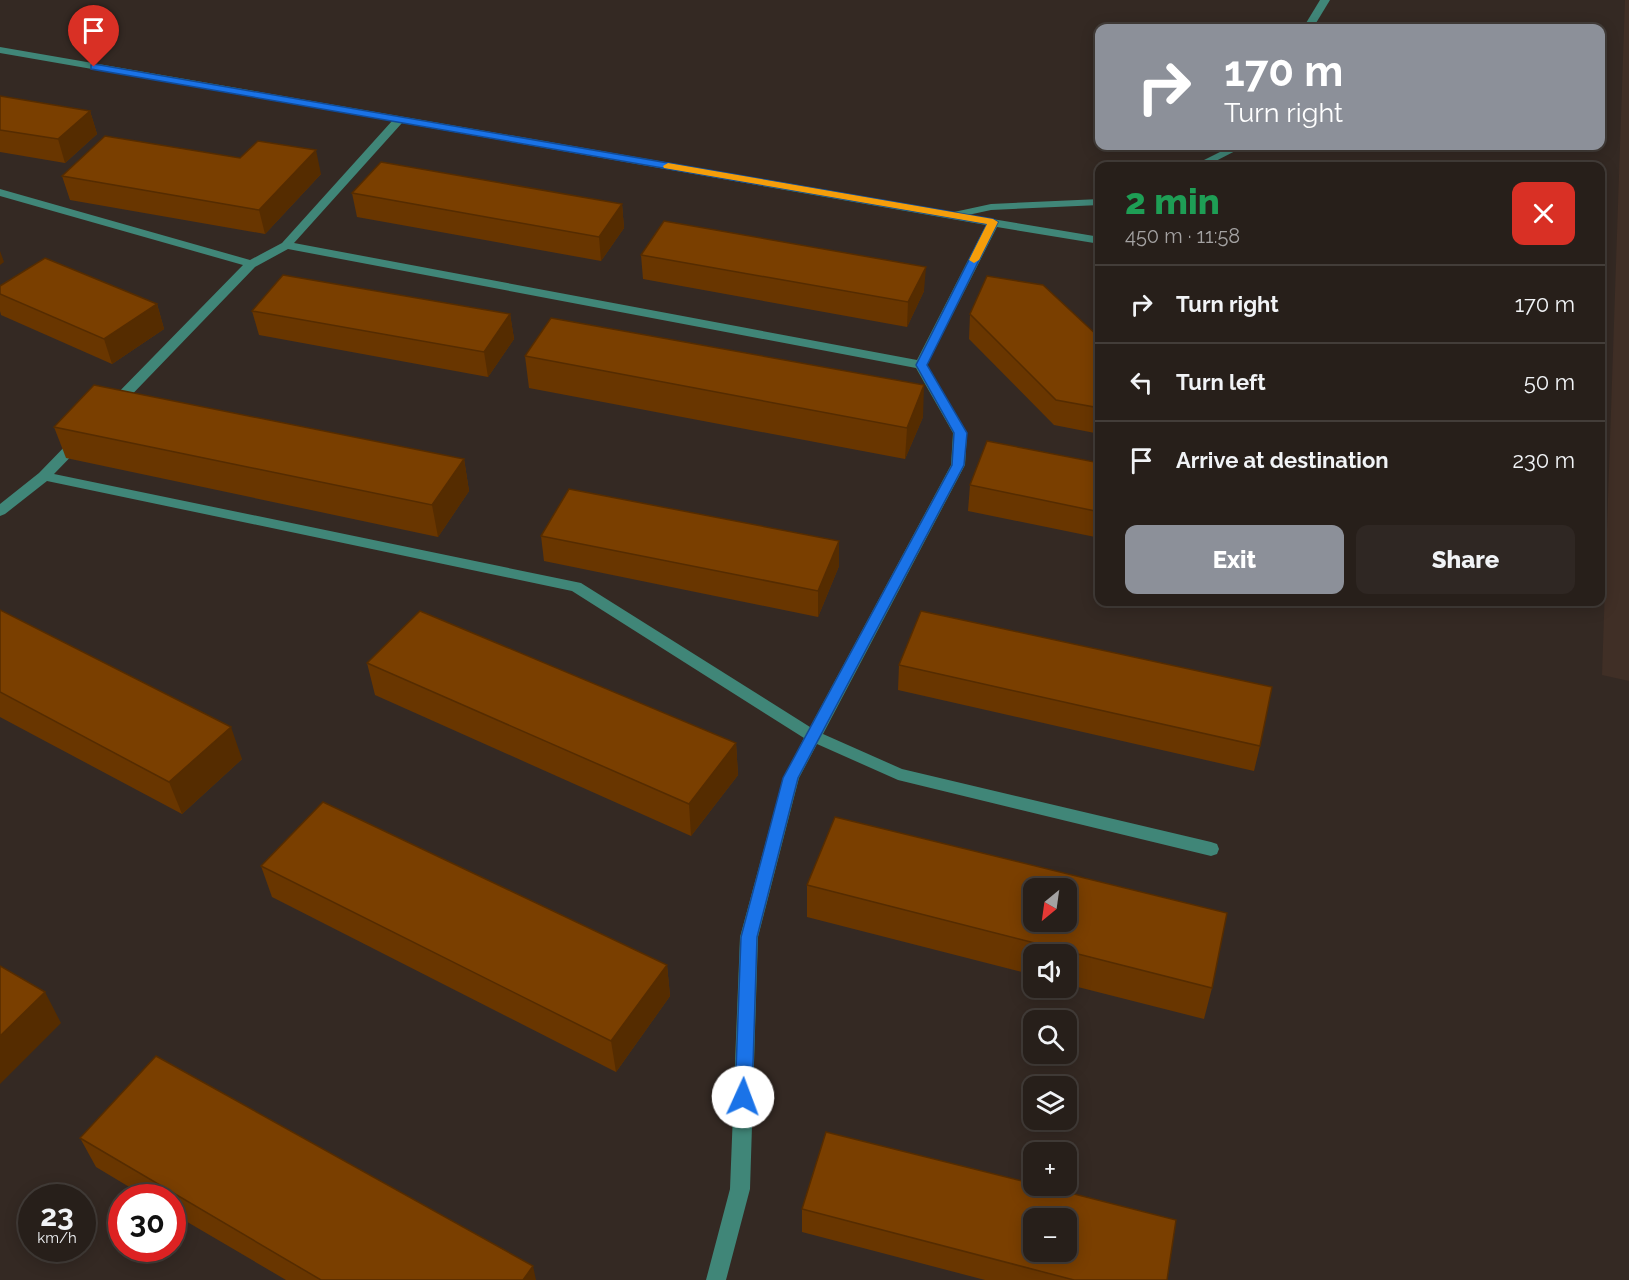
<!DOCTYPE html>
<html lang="en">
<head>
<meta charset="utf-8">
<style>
	body { margin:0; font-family:Raleway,sans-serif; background:#2f2723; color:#f1f3f6; height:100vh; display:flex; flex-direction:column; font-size:22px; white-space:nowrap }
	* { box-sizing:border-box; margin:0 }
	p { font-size:20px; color:#a4a2a2 }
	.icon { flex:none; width:33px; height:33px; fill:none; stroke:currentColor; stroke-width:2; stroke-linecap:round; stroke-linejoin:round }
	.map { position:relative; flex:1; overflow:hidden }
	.sheet { position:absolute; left:1095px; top:162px; width:510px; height:444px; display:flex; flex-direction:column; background:#271f1a; border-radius:12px; box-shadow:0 3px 15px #0003,0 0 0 2px #433d39 }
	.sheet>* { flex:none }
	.top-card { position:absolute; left:1095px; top:24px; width:510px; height:126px; border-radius:12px; box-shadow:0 3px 15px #0003,0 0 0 2px #433d39; background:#8c9099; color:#fff; overflow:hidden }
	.needle { width:39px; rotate:209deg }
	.tools { position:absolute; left:1023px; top:878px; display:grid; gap:12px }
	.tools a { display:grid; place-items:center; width:54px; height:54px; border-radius:12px; background:#271f1a; box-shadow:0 3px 15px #0003,0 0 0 2px #433d39; font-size:30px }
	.speed { position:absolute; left:18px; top:1184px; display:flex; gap:12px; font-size:30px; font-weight:700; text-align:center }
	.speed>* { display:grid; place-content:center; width:78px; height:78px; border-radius:50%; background:#271f1a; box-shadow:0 3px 15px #0003,0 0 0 2px #433d39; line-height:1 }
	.speed small { font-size:15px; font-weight:400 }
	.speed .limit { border:9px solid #d22; background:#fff; color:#111 }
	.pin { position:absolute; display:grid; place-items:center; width:51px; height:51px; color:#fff; margin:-62px -26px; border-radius:50% 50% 50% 0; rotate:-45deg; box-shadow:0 0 6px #0007 }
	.pin .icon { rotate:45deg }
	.me { position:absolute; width:66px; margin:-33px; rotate:2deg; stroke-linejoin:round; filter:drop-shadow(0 0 4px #0008) }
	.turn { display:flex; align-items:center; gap:21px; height:126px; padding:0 30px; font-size:27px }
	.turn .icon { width:78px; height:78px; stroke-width:2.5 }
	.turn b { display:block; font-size:42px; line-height:51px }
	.round { display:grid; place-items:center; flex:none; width:63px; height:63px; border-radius:12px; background:#2f2723 }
	.overview { display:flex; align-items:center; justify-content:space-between; height:102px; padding:0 30px }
	h1 { font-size:36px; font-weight:800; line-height:45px; color:#1e9e55 }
	.primary-button { display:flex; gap:12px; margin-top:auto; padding:12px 30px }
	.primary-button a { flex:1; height:69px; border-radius:12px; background:#8c9099; color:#fff; font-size:24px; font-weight:800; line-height:69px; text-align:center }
	.primary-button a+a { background:#2f2723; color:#f1f3f6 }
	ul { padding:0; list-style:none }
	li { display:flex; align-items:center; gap:18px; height:78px; padding:0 30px; border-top:2px solid #433d39 }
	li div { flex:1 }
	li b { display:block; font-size:22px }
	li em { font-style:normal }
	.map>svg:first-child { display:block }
	.built { fill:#402f26 }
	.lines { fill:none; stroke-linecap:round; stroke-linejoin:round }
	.minor { fill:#408678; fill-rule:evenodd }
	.wall { fill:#693600 }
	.shaded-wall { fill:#552c00 }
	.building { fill:#7a3f00; stroke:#552c00; stroke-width:1.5; fill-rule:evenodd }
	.route { fill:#1a73e8; stroke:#114b97; stroke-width:1.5 }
	.slow { fill:#f59e0b }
</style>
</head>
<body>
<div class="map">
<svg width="1629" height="1280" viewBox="0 0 1629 1280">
	<rect width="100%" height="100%" fill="#342923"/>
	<path class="built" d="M 1625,0 L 1629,0 L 1629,681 L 1602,675 Z"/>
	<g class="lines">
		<g class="minor">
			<path d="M 1320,0 L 1330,0 L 1313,28 L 1303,28 Z"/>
			<path d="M 0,47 L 954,212 L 991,204 L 1100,199 L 1100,205 L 991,210 L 968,215 L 1100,237 L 1100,244 L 997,227 L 927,365 L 967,433 L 965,465 L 823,734 L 902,769 L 1211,842 L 1217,844 L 1219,849 L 1217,854 L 1211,856 L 898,780 L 817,744 L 799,778 L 758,937 L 750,1189 L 726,1280 L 706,1280 L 730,1189 L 740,937 L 783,778 L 804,738 L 572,591 L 47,481 L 5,514 L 0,516 L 0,504 L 39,473 L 73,438 L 83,438 L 85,441 L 83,444 L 54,474 L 581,583 L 810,727 L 951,465 L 953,433 L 916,368 L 288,249 L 255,267 L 119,408 L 109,408 L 107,405 L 109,402 L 243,265 L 0,196 L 0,189 L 250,260 L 282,243 L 392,121 L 0,53 ZM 402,123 L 986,225 L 917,360 L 294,243 Z"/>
			<path d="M 1232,146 L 1245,146 L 1206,166 L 1192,166 Z"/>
		</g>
	</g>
	<g class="wall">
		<path d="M 0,96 L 90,111 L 97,134 L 65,163 L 0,152 Z"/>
		<path d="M 321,174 L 265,234 L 70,200 L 62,176 Z"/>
		<path d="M 352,193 L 622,204 L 624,228 L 601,261 L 357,217 Z"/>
		<path d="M 641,255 L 924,291 L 907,327 L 643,279 Z"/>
		<path d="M 0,286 L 157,304 L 164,329 L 112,364 L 1,315 L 0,311 Z"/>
		<path d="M 252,311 L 510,314 L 514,339 L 488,377 L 259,335 Z"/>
		<path d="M 970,314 L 1100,338 L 1100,434 L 1054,425 L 969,339 Z"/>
		<path d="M 525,356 L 923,417 L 905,459 L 529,388 Z"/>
		<path d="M 54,427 L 464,459 L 469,491 L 438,537 L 66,458 Z"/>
		<path d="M 1100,463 L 1100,538 L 968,511 L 970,485 Z"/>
		<path d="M 541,536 L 839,541 L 839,566 L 818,617 L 544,561 Z"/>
		<path d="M 0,610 L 242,759 L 182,814 L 0,717 Z"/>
		<path d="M 367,663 L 736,743 L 738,775 L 691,836 L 375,695 Z"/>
		<path d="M 899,665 L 1260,746 L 1254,771 L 898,690 Z"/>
		<path d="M 261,866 L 667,965 L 670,996 L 616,1072 L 272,897 Z"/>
		<path d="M 807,885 L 1212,988 L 1204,1019 L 1066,984 L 1066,954 L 1034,954 L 1034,975 L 807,917 Z"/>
		<path d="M 80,1138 L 536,1280 L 286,1280 L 172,1213 L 172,1197 L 146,1197 L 96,1167 Z"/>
		<path d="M 802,1209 L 1167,1280 L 985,1280 L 802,1232 Z"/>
	</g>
	<g class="shaded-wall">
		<path d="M 90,111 L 97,134 L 65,163 L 58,139 Z"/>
		<path d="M 316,150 L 321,174 L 265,234 L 259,210 Z"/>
		<path d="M 622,204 L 624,228 L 601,261 L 599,237 Z"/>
		<path d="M 0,251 L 4,262 L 0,265 Z"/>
		<path d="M 926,267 L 924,291 L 907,327 L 908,302 Z"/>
		<path d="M 157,304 L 164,329 L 112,364 L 104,339 Z"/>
		<path d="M 510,314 L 514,339 L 488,377 L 484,352 Z"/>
		<path d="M 924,385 L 923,417 L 905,459 L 907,428 Z"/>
		<path d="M 464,459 L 469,491 L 438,537 L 432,505 Z"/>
		<path d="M 839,541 L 839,566 L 818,617 L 818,591 Z"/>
		<path d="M 231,727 L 242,759 L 182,814 L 169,782 Z"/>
		<path d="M 736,743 L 738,775 L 691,836 L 689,804 Z"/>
		<path d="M 667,965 L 670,996 L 616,1072 L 611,1041 Z"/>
		<path d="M 45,992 L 61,1023 L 0,1084 L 0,1036 Z"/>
		<path d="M 533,1266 L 536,1280 L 523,1280 Z"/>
	</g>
	<g class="building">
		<path d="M 0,96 L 90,111 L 58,139 L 0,130 Z"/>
		<path d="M 105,136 L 240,158 L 258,141 L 316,150 L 259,210 L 62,176 Z"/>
		<path d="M 381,162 L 622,204 L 599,237 L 352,193 Z"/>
		<path d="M 664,221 L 926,267 L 908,302 L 641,255 Z"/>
		<path d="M 45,258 L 157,304 L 104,339 L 0,294 L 0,286 Z"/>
		<path d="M 283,275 L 510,314 L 484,352 L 252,311 Z"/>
		<path d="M 987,276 L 1043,285 L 1100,338 L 1100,408 L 1056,400 L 970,314 Z"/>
		<path d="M 551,318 L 924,385 L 907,428 L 525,356 Z"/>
		<path d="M 94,385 L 464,459 L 432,505 L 54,427 Z"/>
		<path d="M 987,441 L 1100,463 L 1100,512 L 970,485 Z"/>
		<path d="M 569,489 L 839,541 L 818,591 L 541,536 Z"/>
		<path d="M 0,610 L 231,727 L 169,782 L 0,692 Z"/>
		<path d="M 420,611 L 736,743 L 689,804 L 367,663 Z"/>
		<path d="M 921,611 L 1272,687 L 1260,746 L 899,665 Z"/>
		<path d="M 323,802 L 667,965 L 611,1041 L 261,866 Z"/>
		<path d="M 835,817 L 1227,913 L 1212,988 L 807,885 ZM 1034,888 L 1066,888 L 1066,921 L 1034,921 Z"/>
		<path d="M 0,966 L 45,992 L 0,1036 Z"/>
		<path d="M 156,1056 L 533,1266 L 523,1280 L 321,1280 L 80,1138 Z"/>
		<path d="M 826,1132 L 1034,1184 L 1034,1185 L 1039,1185 L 1176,1220 L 1167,1280 L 1074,1280 L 802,1209 ZM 1034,1218 L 1066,1218 L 1066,1251 L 1034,1251 Z"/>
	</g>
	<path class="route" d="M 94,64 L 993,219 L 998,222 L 927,365 L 967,433 L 964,465 L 798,778 L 757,937 L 752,1097 L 749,1102 L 743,1105 L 737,1102 L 735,1097 L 741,937 L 783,778 L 952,465 L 954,433 L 916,365 L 987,224 L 91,69 L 91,65 Z"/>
	<path class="slow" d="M 668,163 L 993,219 L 998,222 L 979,260 L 974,263 L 969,260 L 987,224 L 664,168 L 663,166 Z"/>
</svg>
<div class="tools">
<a><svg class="needle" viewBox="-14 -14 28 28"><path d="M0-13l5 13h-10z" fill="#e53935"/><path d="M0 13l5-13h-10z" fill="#a4a2a2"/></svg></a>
<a><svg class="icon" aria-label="sound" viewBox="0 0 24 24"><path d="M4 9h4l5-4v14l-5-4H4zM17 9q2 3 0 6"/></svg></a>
<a><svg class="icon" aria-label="search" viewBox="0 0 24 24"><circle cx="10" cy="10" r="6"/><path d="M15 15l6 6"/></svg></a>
<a><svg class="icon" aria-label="layers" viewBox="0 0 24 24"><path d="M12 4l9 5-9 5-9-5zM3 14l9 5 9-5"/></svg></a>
<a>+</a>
<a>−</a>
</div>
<div class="speed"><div>23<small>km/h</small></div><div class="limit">30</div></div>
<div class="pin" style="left:94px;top:67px;background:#d93025"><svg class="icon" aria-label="arrive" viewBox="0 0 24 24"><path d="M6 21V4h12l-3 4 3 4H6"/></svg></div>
<svg class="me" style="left:743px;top:1097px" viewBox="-20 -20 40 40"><circle r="19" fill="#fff"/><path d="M0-13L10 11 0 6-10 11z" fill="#1a73e8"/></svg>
<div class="top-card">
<div class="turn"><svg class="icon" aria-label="right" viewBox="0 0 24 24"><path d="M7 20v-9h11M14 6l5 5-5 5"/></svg><div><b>170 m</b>Turn right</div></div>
</div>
<section class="sheet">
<div class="overview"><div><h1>2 min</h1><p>450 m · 11:58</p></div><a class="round" style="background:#d93025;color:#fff"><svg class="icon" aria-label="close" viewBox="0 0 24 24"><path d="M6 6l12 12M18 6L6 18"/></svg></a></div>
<ul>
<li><svg class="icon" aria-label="right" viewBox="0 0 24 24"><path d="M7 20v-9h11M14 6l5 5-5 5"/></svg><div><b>Turn right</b></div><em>170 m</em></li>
<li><svg class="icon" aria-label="left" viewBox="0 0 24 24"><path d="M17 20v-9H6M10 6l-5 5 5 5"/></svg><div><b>Turn left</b></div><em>50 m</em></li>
<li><svg class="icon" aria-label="arrive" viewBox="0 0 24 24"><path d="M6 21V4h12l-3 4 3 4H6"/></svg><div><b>Arrive at destination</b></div><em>230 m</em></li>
</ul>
<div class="primary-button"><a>Exit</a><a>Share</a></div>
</section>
</div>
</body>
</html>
